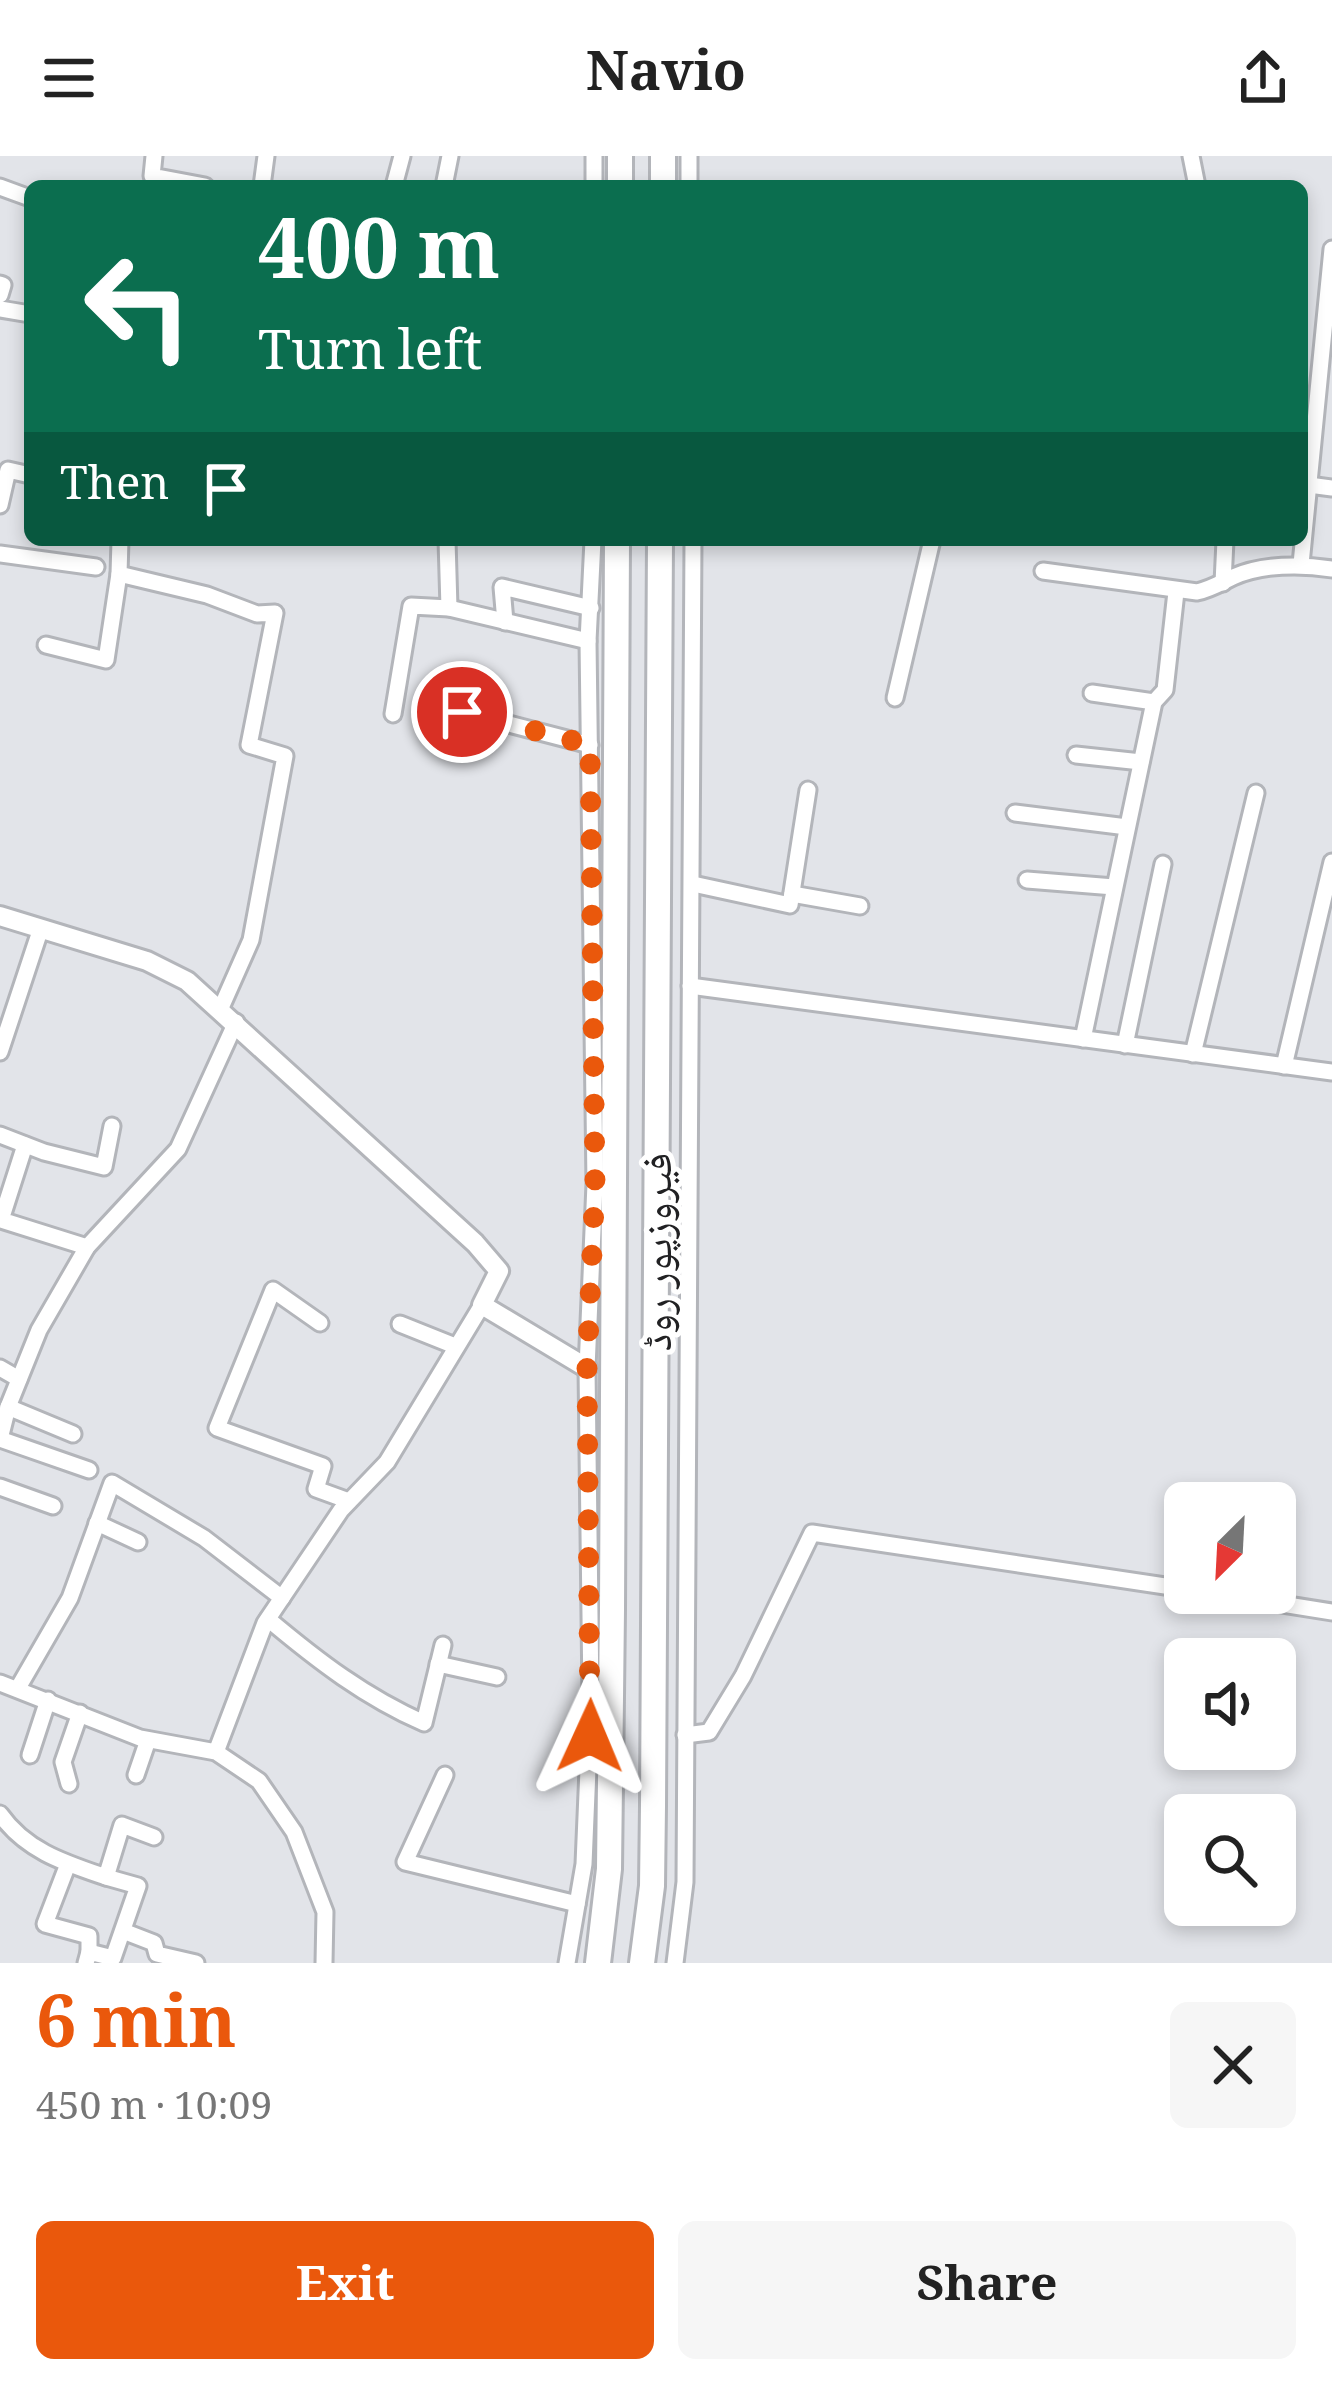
<!DOCTYPE html>
<html lang="en">
<head>
<meta charset="utf-8">
<style>
	body { margin:0; font-family:Georgia,"Noto Naskh Arabic",serif; background:#f6f6f6; color:#222; height:100vh; display:flex; flex-direction:column; font-size:45px; white-space:nowrap }
	* { box-sizing:border-box; margin:0 }
	p { font-size:39px; color:#767676 }
	.icon { flex:none; width:66px; height:66px; fill:none; stroke:currentColor; stroke-width:2; stroke-linecap:round; stroke-linejoin:round }
	.map { position:relative; height:1807px; overflow:hidden }
	.sheet { display:flex; flex-direction:column; background:#fff; flex:1 }
	.sheet>* { flex:none }
	.hud { position:absolute; left:24px; top:24px; width:1284px; height:366px; border-radius:18px; box-shadow:0 6px 18px #0003; background:#0b6e4f; color:#fff; overflow:hidden }
	.needle { width:78px; rotate:204deg }
	.tools { position:absolute; left:1164px; top:1326px; display:grid; gap:24px }
	.tools a { display:grid; place-items:center; width:132px; height:132px; border-radius:18px; background:#fff; box-shadow:0 6px 18px #0003; font-size:60px }
	.pin { position:absolute; display:grid; place-items:center; width:102px; height:102px; color:#fff; margin:-51px; border:6px solid #fff; border-radius:50%; box-shadow:0 3px 12px #0007 }
	.me { position:absolute; width:132px; margin:-66px; rotate:1deg; stroke-linejoin:round; filter:drop-shadow(0 0 9px #0008) }
	.turn { display:flex; align-items:center; gap:42px; height:252px; padding:0 36px; font-size:54px }
	.turn .icon { width:156px; height:156px; stroke-width:2.5 }
	.turn b { display:block; font-size:84px; line-height:102px }
	.then { display:flex; align-items:center; height:114px; padding:0 36px; background:#0003; gap:24px; font-size:45px }
	.round { display:grid; place-items:center; flex:none; width:126px; height:126px; border-radius:18px; background:#f6f6f6 }
	.summary { display:flex; align-items:center; justify-content:space-between; height:204px; padding:0 36px }
	h1 { font-size:72px; font-weight:700; line-height:90px; color:#ea580c }
	.action { display:flex; gap:24px; margin-top:auto; padding:24px 36px }
	.action a { flex:1; height:138px; border-radius:18px; background:#ea580c; color:#fff; font-size:48px; font-weight:700; line-height:138px; text-align:center }
	.action a+a { background:#f6f6f6; color:#222 }
	header { display:flex; justify-content:space-between; align-items:center; height:156px; padding:0 36px; background:#fff; font-size:54px; font-weight:700 }
	.map>svg:first-child { display:block }
	.lines { fill:none; stroke-linecap:round; stroke-linejoin:round }
	.minor-casing { stroke:#b3b5ba; stroke-width:21 }
	.tertiary-casing { stroke:#b3b5ba; stroke-width:24 }
	.trunk-casing { stroke:#b3b5ba; stroke-width:30 }
	.minor { stroke:#fff; stroke-width:15 }
	.tertiary { stroke:#fff; stroke-width:18 }
	.trunk { stroke:#fff; stroke-width:24 }
	.route { stroke:#ea580c; stroke-width:21; stroke-dasharray:0 37.8 }
	.labels { text-anchor:middle; stroke-width:10; stroke-linejoin:round; paint-order:stroke }
	.street-label { font-size:42px; fill:#212123; stroke:#fff }
</style>
</head>
<body>
<header><svg class="icon" aria-label="menu" viewBox="0 0 24 24"><path d="M4 6h16M4 12h16M4 18h16"/></svg>Navio<svg class="icon" aria-label="share" viewBox="0 0 24 24"><path d="M12 15V3M7 8l5-5 5 5M5 13v7h14v-7"/></svg></header>
<div class="map">
<svg width="1332" height="1807" viewBox="0 0 1332 1807">
	<rect width="100%" height="100%" fill="#e2e4e9"/>
	<g class="lines">
		<defs>
			<g id="minor">
				<path d="M 154,0 L 152,20 L 205,30"/>
				<path d="M 1191,0 L 1197,30"/>
				<path d="M 262,30 L 266,0"/>
				<path d="M 394,30 L 402,0"/>
				<path d="M 444,30 L 450,0"/>
				<path d="M 594,30 L 594,0"/>
				<path d="M 689,30 L 689,0"/>
				<path d="M 0,31 L 30,42"/>
				<path d="M 0,128 L 3,129 L 0,139"/>
				<path d="M 0,153 L 30,158"/>
				<path d="M 1309,329 L 1332,332"/>
				<path d="M 0,349 L 8,314 L 30,319"/>
				<path d="M 120,384 L 119,418 L 207,439 L 257,458 L 275,457 L 249,589 L 285,600 L 251,784 L 220,854"/>
				<path d="M 447,384 L 449,452"/>
				<path d="M 0,398 L 96,411"/>
				<path d="M 1301,408 L 1332,93"/>
				<path d="M 1043,415 L 1197,436 C 1211,433 1220,427 1233,421 C 1262,408 1301,408 1332,413"/>
				<path d="M 1223,427 L 1225,384"/>
				<path d="M 505,466 L 502,431 L 591,452"/>
				<path d="M 46,489 L 106,504 L 119,418"/>
				<path d="M 1092,537 L 1154,546"/>
				<path d="M 895,542 L 932,384"/>
				<path d="M 462,556 L 590,589"/>
				<path d="M 393,558 L 411,450 L 449,452 L 588,485"/>
				<path d="M 1076,599 L 1141,606"/>
				<path d="M 1015,657 L 1127,671"/>
				<path d="M 1027,724 L 1114,731"/>
				<path d="M 693,728 L 790,749 L 808,634"/>
				<path d="M 792,738 L 860,750"/>
				<path d="M 690,830 L 1332,916"/>
				<path d="M 1083,883 L 1154,546 L 1165,534 L 1176,436"/>
				<path d="M 1125,889 L 1163,708"/>
				<path d="M 0,896 L 41,772"/>
				<path d="M 1193,898 L 1256,637"/>
				<path d="M 1284,910 L 1332,706"/>
				<path d="M 0,979 L 44,996 L 104,1011 L 112,970"/>
				<path d="M 25,989 L 1,1064 L 87,1091"/>
				<path d="M 320,1167 L 273,1134 L 217,1272 L 323,1310 L 316,1333 L 349,1345"/>
				<path d="M 400,1168 L 455,1190"/>
				<path d="M 0,1212 L 19,1223"/>
				<path d="M 8,1251 L 73,1278"/>
				<path d="M 0,1283 L 8,1251 L 39,1174 L 87,1091 L 178,993 L 236,866"/>
				<path d="M 0,1283 L 89,1314"/>
				<path d="M 0,1331 L 53,1350"/>
				<path d="M 97,1367 L 138,1386"/>
				<path d="M 1212,1437 L 1332,1456"/>
				<path d="M 268,1463 C 318,1505 365,1541 424,1567 L 443,1489"/>
				<path d="M 438,1508 L 497,1521"/>
				<path d="M 0,1527 L 140,1582 L 216,1596 L 259,1625 L 294,1676 L 325,1756 L 324,1807"/>
				<path d="M 18,1532 L 70,1442 L 112,1327 L 204,1382 L 282,1442"/>
				<path d="M 685,1579 L 709,1576 L 743,1520 L 812,1377 L 1185,1433"/>
				<path d="M 216,1596 L 265,1467 L 341,1354 L 387,1306 L 482,1149"/>
				<path d="M 30,1599 L 48,1544"/>
				<path d="M 136,1619 L 148,1584"/>
				<path d="M 445,1619 L 405,1706 L 577,1748"/>
				<path d="M 69,1628 L 63,1606 L 80,1557"/>
				<path d="M 0,1658 C 26,1695 65,1707 106,1721 L 122,1669 L 154,1681"/>
				<path d="M 68,1708 L 45,1768 L 89,1780 L 89,1796"/>
				<path d="M 123,1775 L 154,1787 L 157,1798 L 196,1807"/>
				<path d="M 86,1807 L 89,1796 L 113,1802 L 138,1730 L 106,1721"/>
				<path d="M 567,1807 L 584,1708 L 591,1542 L 587,1212 L 595,1028 L 588,485 L 593,384"/>
				<path d="M 675,1807 L 685,1726 L 693,384"/>
			</g>
			<path id="tertiary" d="M 0,760 L 147,805 L 187,825 L 475,1087 L 499,1115 L 482,1149 L 587,1212"/>
			<g id="trunk">
				<path d="M 620,30 L 620,0"/>
				<path d="M 663,30 L 663,0"/>
				<path d="M 598,1807 L 609,1713 L 612,1454 L 617,384"/>
				<path d="M 642,1807 L 652,1730 L 653,1650 L 660,384"/>
			</g>
		</defs>
		<use href="#minor" class="minor-casing"/>
		<use href="#tertiary" class="tertiary-casing"/>
		<use href="#trunk" class="trunk-casing"/>
		<use href="#minor" class="minor"/>
		<use href="#tertiary" class="tertiary"/>
		<use href="#trunk" class="trunk"/>
	</g>
	<g class="lines">
		<path class="route" d="M 462,556 L 590,589 L 595,1028 L 587,1212 L 590,1580"/>
	</g>
	<g class="labels">
		<g class="street-label">
			<text transform="translate(656 1096) rotate(-90)" y="15">فیروزپور روڈ</text>
		</g>
	</g>
</svg>
<div class="tools">
<a><svg class="needle" viewBox="-14 -14 28 28"><path d="M0-13l5 13h-10z" fill="#e53935"/><path d="M0 13l5-13h-10z" fill="#767676"/></svg></a>
<a><svg class="icon" aria-label="sound" viewBox="0 0 24 24"><path d="M4 9h4l5-4v14l-5-4H4zM17 9q2 3 0 6"/></svg></a>
<a><svg class="icon" aria-label="search" viewBox="0 0 24 24"><circle cx="10" cy="10" r="6"/><path d="M15 15l6 6"/></svg></a>
</div>
<div class="pin" style="left:462px;top:556px;background:#d93025"><svg class="icon" aria-label="arrive" viewBox="0 0 24 24"><path d="M6 21V4h12l-3 4 3 4H6"/></svg></div>
<svg class="me" style="left:590px;top:1580px" viewBox="-20 -20 40 40"><path d="M0-17L14 15 0 8-14 15z" fill="#ea580c" stroke="#fff" stroke-width="4"/></svg>
<div class="hud">
<div class="turn"><svg class="icon" aria-label="left" viewBox="0 0 24 24"><path d="M17 20v-9H6M10 6l-5 5 5 5"/></svg><div><b>400 m</b>Turn left</div></div>
<div class="then">Then<svg class="icon" aria-label="arrive" viewBox="0 0 24 24"><path d="M6 21V4h12l-3 4 3 4H6"/></svg></div>
</div>
</div>
<section class="sheet">
<div class="summary"><div><h1>6 min</h1><p>450 m · 10:09</p></div><a class="round"><svg class="icon" aria-label="close" viewBox="0 0 24 24"><path d="M6 6l12 12M18 6L6 18"/></svg></a></div>
<div class="action"><a>Exit</a><a>Share</a></div>
</section>
</body>
</html>
